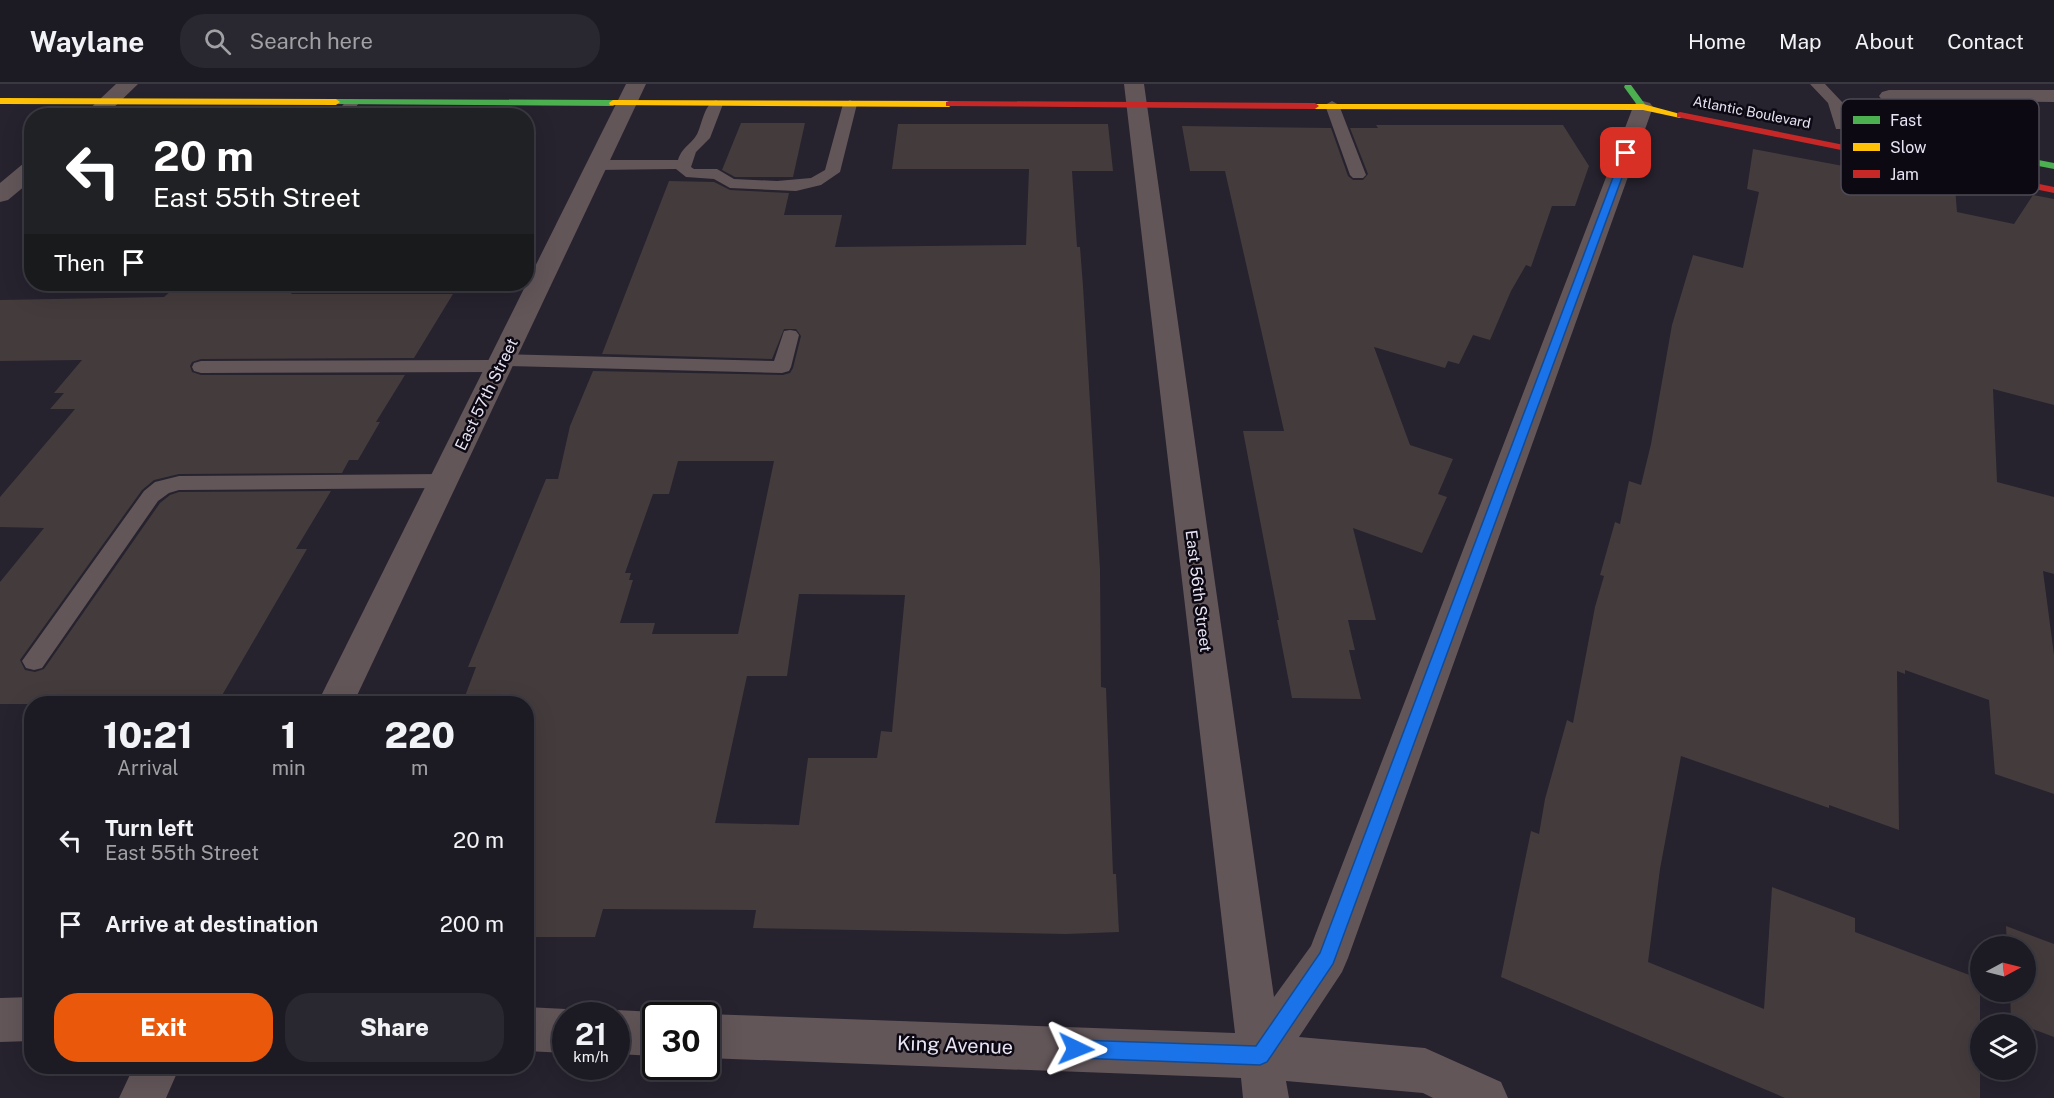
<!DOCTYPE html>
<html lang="en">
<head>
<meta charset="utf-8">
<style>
	body { margin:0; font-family:"Public Sans",sans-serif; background:#29272f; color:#f1f3f6; height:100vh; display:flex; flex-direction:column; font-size:22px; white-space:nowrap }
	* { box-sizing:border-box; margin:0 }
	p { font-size:20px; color:#a0a1a5 }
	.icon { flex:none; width:33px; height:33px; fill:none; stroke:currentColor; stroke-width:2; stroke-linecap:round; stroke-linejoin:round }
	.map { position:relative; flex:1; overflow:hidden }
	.panel { position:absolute; left:24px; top:612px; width:510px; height:378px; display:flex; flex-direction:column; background:#1c1a22; border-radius:24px; box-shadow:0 6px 24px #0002,0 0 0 2px #3a3840 }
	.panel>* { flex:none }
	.guide { position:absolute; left:24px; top:24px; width:510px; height:183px; border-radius:24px; box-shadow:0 6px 24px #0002,0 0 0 2px #3a3840; background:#202124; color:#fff; overflow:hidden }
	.needle { width:39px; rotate:83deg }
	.tools { position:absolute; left:1970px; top:852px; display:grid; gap:12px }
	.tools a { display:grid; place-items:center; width:66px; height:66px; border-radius:50%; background:#1c1a22; box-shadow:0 6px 24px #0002,0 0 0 2px #3a3840; font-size:30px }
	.speed { position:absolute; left:552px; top:918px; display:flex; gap:12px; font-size:30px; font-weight:700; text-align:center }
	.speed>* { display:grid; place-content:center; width:78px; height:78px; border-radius:50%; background:#1c1a22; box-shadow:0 6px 24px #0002,0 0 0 2px #3a3840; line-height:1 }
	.speed small { font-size:15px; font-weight:400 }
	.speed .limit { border:3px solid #111; border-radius:9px; background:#fff; color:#111 }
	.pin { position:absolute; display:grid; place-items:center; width:51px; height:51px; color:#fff; margin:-26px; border-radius:12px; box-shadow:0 3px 9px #0006 }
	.me { position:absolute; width:66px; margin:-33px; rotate:92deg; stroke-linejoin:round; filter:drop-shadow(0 0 4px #0008) }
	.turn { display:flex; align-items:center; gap:21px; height:126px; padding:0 30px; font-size:27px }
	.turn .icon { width:78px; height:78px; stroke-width:2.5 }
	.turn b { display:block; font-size:42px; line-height:51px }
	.then { display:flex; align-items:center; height:57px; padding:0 30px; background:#0003; gap:12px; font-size:22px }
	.eta { display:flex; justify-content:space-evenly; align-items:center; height:102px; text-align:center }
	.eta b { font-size:36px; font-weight:800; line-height:42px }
	.cta { display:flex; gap:12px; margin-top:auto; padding:12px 30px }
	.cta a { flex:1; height:69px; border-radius:24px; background:#ea580c; color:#fff; font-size:24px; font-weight:800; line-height:69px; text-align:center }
	.cta a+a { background:#29272f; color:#f1f3f6 }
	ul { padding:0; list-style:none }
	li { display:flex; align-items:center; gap:18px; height:84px; padding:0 30px }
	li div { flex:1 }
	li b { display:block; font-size:22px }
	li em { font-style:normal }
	header { display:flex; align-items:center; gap:36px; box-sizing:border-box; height:84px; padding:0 30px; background:#1c1a22; border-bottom:2px solid #3a3840 }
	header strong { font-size:28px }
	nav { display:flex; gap:33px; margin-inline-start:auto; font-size:21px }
	.search { width:420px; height:54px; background:#29272f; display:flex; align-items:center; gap:15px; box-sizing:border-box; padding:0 21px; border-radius:24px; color:#a0a1a5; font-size:22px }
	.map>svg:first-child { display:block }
	.building { fill:#443b3c; fill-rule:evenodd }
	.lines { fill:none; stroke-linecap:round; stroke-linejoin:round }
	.lane { fill:#625659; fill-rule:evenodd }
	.street { fill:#625659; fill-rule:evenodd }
	.fast { fill:#4caf50; fill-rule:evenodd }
	.slow { fill:#ffc107; fill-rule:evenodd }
	.jam { fill:#c62828; fill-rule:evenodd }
	.route { fill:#1a73e8; stroke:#114b97; stroke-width:1.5 }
	.labels { text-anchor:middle; stroke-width:5; stroke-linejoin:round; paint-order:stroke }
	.far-street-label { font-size:14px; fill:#e9e4f4; stroke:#0d0913 }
	.street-label { font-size:16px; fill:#e9e4f4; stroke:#0d0913 }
	.near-street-label { font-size:20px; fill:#e9e4f4; stroke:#0d0913 }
	.key { fill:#0d0913; stroke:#4f4b56; stroke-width:1.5 }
	.key-label { font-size:16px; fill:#e9e4f4 }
</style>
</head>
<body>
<header>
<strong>Waylane</strong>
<div class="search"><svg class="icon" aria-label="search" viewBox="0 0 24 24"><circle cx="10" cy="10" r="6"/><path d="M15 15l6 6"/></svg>Search here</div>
<nav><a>Home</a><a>Map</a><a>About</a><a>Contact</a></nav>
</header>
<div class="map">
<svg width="2054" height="1014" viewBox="0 0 2054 1014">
	<rect width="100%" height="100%" fill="#26222e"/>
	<g class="building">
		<path d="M 741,39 L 805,39 L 793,93 L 735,93 L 722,86 Z"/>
		<path d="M 898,40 L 1108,40 L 1113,87 L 1072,87 L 1077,163 L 1080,163 L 1083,202 L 1100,485 L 1101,603 L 1106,604 L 1113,790 L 1116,790 L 1119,848 L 1066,850 L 753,844 L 756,826 L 603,825 L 595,853 L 526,853 L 526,620 L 462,620 L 476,583 L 468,583 L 546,395 L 558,395 L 570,342 L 593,287 L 783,291 L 790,289 L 793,284 L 801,252 L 796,245 L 784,245 L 772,275 L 602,270 L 669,97 L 714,98 L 730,106 L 789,109 L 784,131 L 842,131 L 835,163 L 1026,161 L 1029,85 L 892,85 ZM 678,377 L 774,377 L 738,550 L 652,550 L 655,539 L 620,539 L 633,496 L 629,496 L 631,489 L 625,489 L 653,410 L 669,410 ZM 799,510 L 905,511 L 892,648 L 881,647 L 877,674 L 808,674 L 799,741 L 715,739 L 747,592 L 787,592 Z"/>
		<path d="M 1376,41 L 1563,41 L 1589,82 L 1575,122 L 1552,122 L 1531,183 L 1526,181 L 1511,207 L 1490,256 L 1473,251 L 1459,280 L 1448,277 L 1445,284 L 1374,263 L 1410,361 L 1453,375 L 1438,410 L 1447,413 L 1422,469 L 1353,444 L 1376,536 L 1348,536 L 1355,566 L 1349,566 L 1361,615 L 1292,614 L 1277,536 L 1279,536 L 1243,347 L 1284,347 L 1225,87 L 1190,87 L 1182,42 L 1331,44 L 1348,92 L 1353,96 L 1363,96 L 1368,90 L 1350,44 L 1378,44 Z"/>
		<path d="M 1753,65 L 1955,103 L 1957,128 L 2014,140 L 2033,111 L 2054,115 L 2054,321 L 1993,305 L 1997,398 L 2054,413 L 2054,490 L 2043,487 L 2054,571 L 2054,710 L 1995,690 L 1989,616 L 1905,586 L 1905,590 L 1897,587 L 1899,746 L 1829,721 L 1829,724 L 1681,672 L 1660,785 L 1648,878 L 1764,925 L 1772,803 L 1855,834 L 1855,848 L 1980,895 L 1980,1014 L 1785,1014 L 1501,893 L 1531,747 L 1539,750 L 1545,715 L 1567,636 L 1573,639 L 1595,523 L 1604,492 L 1600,491 L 1615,438 L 1620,440 L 1629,397 L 1641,401 L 1651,360 L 1672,241 L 1693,171 L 1743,184 L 1759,108 L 1747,105 Z"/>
		<path d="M 179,200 L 299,200 L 291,210 L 453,210 L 414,274 L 201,275 L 192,278 L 190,282 L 192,288 L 201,291 L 405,291 L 376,338 L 380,338 L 358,376 L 349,376 L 342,389 L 179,390 L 154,396 L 142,406 L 20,576 L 25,586 L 35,588 L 44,585 L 160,419 L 170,411 L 179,408 L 331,407 L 296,465 L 307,465 L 217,620 L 0,620 L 0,498 L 44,444 L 0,443 L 0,413 L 75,325 L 50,325 L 64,309 L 54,309 L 82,276 L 0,277 L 0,216 L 164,213 Z"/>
		<path d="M 2006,842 L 2054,860 L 2054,953 L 2011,937 L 2010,908 L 2025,908 L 2025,862 L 2007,862 Z"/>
	</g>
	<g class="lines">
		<g class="lane">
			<path d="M 1810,0 L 1825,0 L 1842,18 L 1848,42 L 1846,45 L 1836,45 L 1828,19 Z"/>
			<path d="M 352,15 L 359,19 L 349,32 L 334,32 L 347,16 Z"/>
			<path d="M 716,16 L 723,20 L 710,54 L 696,68 L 691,83 L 694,85 L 717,85 L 734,95 L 777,97 L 811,94 L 825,86 L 843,20 L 850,16 L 857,20 L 840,88 L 821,101 L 796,107 L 730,104 L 714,95 L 686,93 L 676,85 L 597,86 L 589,81 L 597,76 L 678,76 C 683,61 693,60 698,48 C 702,39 705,19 716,16 Z"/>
			<path d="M 1332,17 L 1339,21 L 1366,91 L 1363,94 L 1353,94 L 1350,91 L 1325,21 Z"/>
			<path d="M 790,246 L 796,247 L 799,251 L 791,283 L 789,287 L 782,289 L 508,282 L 506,286 L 499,288 L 201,289 L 194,287 L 192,283 L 194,279 L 201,277 L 494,276 L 496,272 L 503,270 L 774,277 L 784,247 Z"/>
			<path d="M 443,390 L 450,392 L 453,397 L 450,402 L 443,404 L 179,406 L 169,409 L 158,417 L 42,584 L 34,586 L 26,584 L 22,577 L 144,407 L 155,398 L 179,392 Z"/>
		</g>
		<g class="street">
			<path d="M 116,0 L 138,0 L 105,32 L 82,32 Z"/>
			<path d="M 626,0 L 646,0 L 353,620 L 317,620 Z"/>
			<path d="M 1124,0 L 1144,0 L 1274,913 L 1311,862 L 1633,23 L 1636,19 L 1643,17 L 1650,19 L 1653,23 L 1348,874 L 1342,888 L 1299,953 L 1425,964 L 1501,998 L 1508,1014 L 1433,1014 L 1423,1009 L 1286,997 L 1289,1014 L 1243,1014 L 1241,994 L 706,974 L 706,932 L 702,932 L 706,930 L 1235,949 Z"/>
			<path d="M 1889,6 L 2054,6 L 2054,18 L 1882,16 L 1879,12 L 1882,8 Z"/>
			<path d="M 32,77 L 32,96 L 8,116 L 0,118 L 0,99 L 24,79 Z"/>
			<path d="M 32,913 L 32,957 L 0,958 L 0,914 Z"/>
			<path d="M 526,923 L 566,925 L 582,931 L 566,932 L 566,969 L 526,967 Z"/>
			<path d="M 616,926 L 656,928 L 665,932 L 656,932 L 656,972 L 616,970 L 616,932 L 603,932 Z"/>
			<path d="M 134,982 L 180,982 L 166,1014 L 119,1014 Z"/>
		</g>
		<g class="fast">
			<path d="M 1625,1 L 1631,1 L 1647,23 L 1646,25 L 1640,25 L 1624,3 Z"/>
			<path d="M 336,15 L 613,16 L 617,19 L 613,22 L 333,20 L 332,18 Z"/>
			<path d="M 1980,65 L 2054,79 L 2054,85 L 1977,70 L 1977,66 Z"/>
		</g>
		<g class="slow">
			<path d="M 0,14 L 336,15 L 340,18 L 336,21 L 0,20 Z"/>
			<path d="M 613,16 L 949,17 L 953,20 L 949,23 L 610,21 L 609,19 Z"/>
			<path d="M 1312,20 L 1643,20 L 1684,31 L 1680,34 L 1643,26 L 1315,25 L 1311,22 Z"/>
		</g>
		<g class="jam">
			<path d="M 949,17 L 1315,19 L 1319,22 L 1315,25 L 946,22 L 946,18 Z"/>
			<path d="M 1680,28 L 2054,103 L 2054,109 L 1677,33 L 1677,29 Z"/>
		</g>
	</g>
	<path class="route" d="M 1623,67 L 1631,69 L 1333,880 L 1267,978 L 1260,981 L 1076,974 L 1069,971 L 1066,965 L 1069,958 L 1076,956 L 1256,962 L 1320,869 Z"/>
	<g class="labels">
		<g class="far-street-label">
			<text transform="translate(1752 28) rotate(11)" y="5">Atlantic Boulevard</text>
		</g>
		<g class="street-label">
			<text transform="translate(486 310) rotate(-64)" y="6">East 57th Street</text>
			<text transform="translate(1199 507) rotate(83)" y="6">East 56th Street</text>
		</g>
		<g class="near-street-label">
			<text transform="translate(955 961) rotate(2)" y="7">King Avenue</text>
		</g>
	</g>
	<rect x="1841" y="15" width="198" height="96" rx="9" class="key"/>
	<rect x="1853" y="32" width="27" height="8" fill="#4caf50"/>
	<rect x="1853" y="59" width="27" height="8" fill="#ffc107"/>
	<rect x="1853" y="86" width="27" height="8" fill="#c62828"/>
	<g class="key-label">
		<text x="1890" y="42">Fast</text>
		<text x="1890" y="69">Slow</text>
		<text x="1890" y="96">Jam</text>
	</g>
</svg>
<div class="tools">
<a><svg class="needle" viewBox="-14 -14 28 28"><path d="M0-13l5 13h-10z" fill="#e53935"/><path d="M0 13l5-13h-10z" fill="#a0a1a5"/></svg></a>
<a><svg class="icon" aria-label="layers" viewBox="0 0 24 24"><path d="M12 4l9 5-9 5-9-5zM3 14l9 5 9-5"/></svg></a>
</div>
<div class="speed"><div>21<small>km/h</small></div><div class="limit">30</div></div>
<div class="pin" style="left:1626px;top:69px;background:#d93025"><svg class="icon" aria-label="arrive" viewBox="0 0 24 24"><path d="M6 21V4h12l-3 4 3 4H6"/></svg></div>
<svg class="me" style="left:1076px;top:965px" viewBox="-20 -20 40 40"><path d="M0-17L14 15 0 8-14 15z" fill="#1a73e8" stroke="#fff" stroke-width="4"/></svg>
<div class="guide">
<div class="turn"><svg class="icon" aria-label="left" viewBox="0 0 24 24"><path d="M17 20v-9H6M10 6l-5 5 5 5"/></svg><div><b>20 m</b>East 55th Street</div></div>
<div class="then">Then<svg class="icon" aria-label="arrive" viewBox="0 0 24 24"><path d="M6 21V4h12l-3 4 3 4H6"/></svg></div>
</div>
<section class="panel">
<div class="eta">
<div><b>10:21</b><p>Arrival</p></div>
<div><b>1</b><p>min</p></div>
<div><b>220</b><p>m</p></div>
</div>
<ul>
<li><svg class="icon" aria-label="left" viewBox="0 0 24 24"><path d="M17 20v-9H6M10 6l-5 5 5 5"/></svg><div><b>Turn left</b><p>East 55th Street</p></div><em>20 m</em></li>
<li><svg class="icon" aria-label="arrive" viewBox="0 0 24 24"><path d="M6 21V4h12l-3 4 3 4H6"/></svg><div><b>Arrive at destination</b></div><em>200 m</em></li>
</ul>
<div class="cta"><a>Exit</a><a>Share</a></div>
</section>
</div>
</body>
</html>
